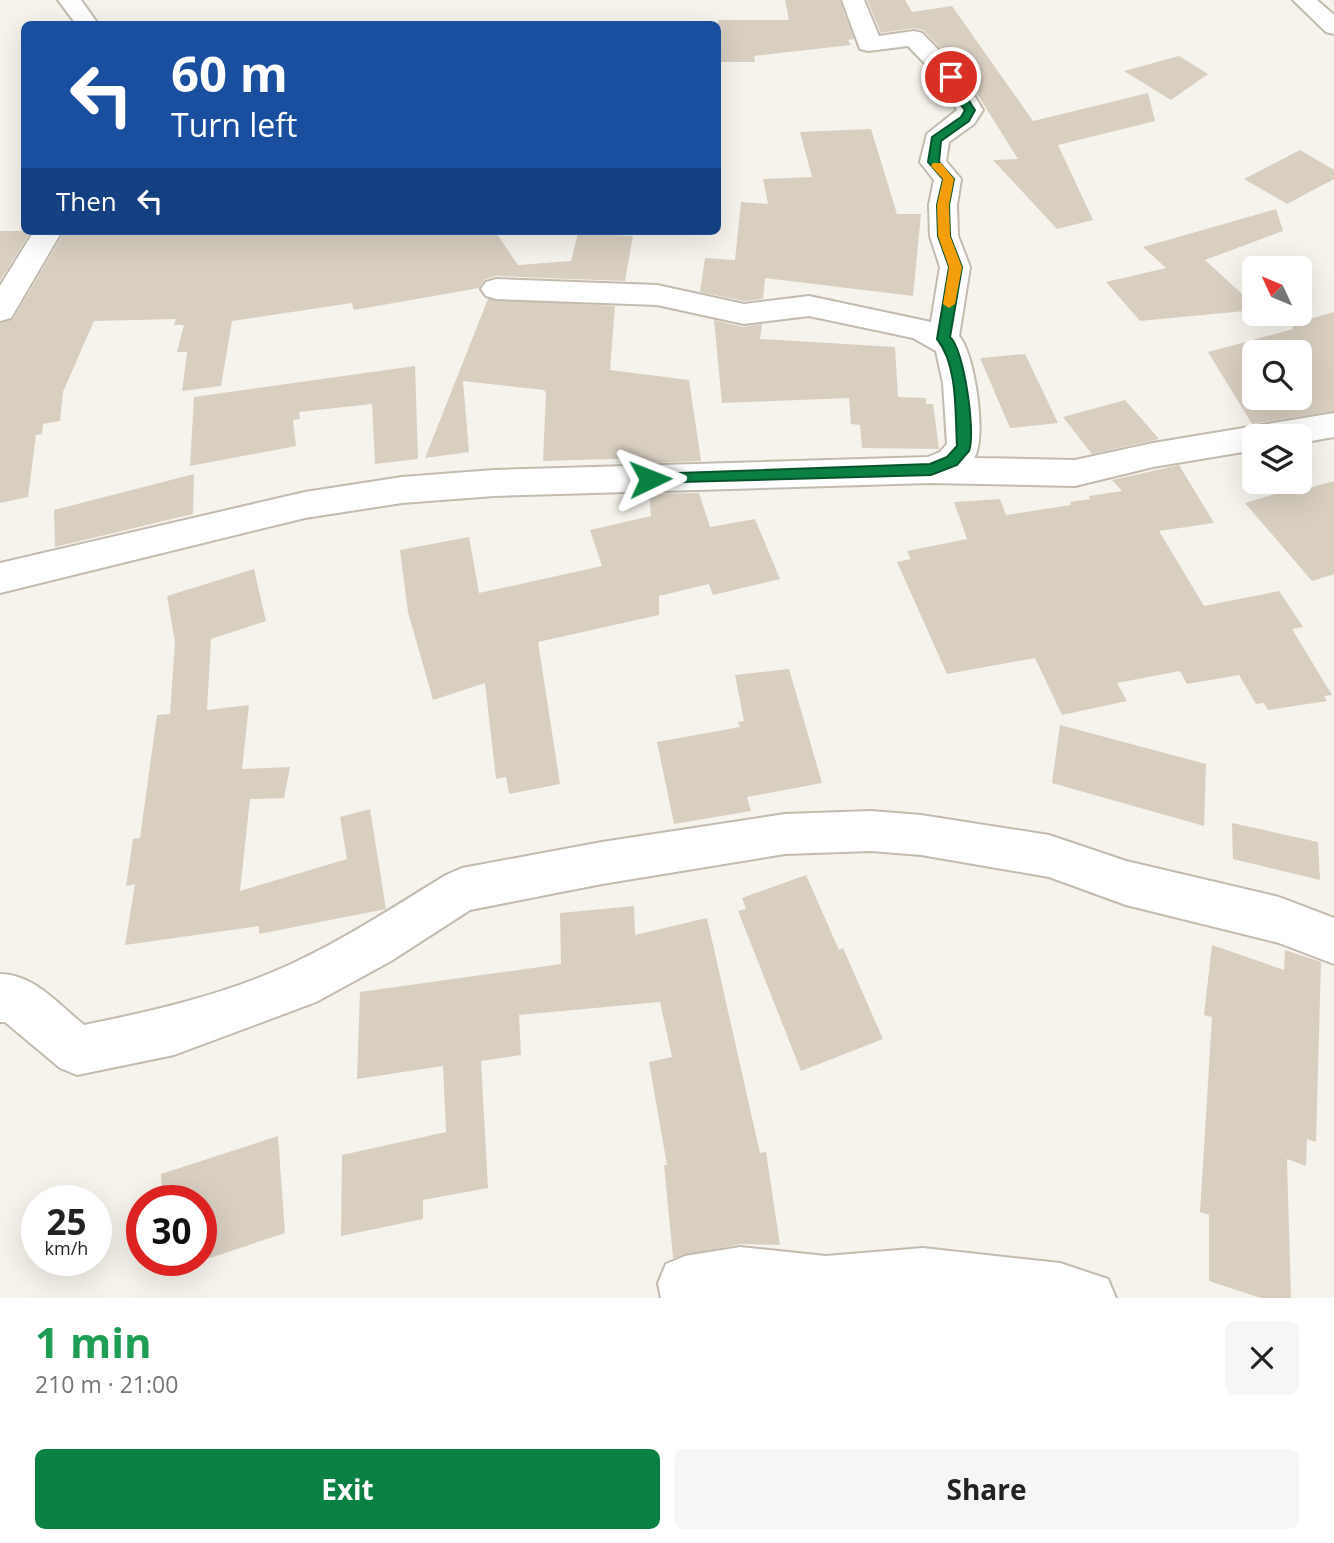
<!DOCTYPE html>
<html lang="en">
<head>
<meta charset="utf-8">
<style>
	body { margin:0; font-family:"Open Sans",sans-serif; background:#f6f6f6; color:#222; height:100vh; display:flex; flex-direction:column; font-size:26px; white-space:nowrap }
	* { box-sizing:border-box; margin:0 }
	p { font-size:23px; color:#767676 }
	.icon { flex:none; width:38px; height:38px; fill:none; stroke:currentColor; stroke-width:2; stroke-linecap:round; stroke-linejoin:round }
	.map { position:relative; height:1298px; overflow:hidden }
	.drawer { display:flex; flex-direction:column; background:#fff; flex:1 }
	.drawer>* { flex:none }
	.guide { position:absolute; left:21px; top:21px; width:700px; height:214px; border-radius:10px; box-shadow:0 7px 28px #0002; background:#1a4fa0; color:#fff; overflow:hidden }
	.needle { width:46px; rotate:314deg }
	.tools { position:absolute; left:1242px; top:256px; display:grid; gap:14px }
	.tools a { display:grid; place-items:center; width:70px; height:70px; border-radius:10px; background:#fff; box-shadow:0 7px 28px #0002; font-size:35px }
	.speed { position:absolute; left:21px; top:1185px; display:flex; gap:14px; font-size:35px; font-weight:700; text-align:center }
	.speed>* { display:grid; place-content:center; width:91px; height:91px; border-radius:50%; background:#fff; box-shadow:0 7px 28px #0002; line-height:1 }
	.speed small { font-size:18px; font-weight:400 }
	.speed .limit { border:10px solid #d22; background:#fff; color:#111 }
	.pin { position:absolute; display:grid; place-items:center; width:60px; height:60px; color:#fff; margin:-30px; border:4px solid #fff; border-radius:50%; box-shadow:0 2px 7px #0007 }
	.me { position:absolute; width:77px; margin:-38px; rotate:88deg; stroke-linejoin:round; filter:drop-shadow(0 0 5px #0008) }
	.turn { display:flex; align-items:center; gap:24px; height:147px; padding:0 35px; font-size:32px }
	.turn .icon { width:91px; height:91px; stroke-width:2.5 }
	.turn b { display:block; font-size:49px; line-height:60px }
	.then { display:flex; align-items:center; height:66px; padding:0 35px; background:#0003; gap:14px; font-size:26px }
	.round { display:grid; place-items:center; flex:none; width:74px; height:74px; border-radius:10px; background:#f6f6f6 }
	.overview { display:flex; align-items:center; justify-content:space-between; height:119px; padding:0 35px }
	h1 { font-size:42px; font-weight:700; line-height:52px; color:#1e9e55 }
	.cta { display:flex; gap:14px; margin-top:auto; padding:14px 35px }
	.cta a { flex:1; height:80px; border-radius:10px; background:#0b8043; color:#fff; font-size:28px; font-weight:700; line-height:80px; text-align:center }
	.cta a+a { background:#f6f6f6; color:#222 }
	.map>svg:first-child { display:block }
	.building { fill:#d8cfc1; fill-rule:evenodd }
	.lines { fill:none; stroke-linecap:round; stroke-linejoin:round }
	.minor-casing { stroke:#c2bbae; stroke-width:4 }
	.minor { fill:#fff; fill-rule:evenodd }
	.route { fill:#0b8043; stroke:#07532c; stroke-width:2 }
	.slow { fill:#f59e0b }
</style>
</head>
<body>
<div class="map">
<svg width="1334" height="1298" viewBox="0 0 1334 1298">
	<rect width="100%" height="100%" fill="#f6f3ec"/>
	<g class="building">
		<path d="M 785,0 L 840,0 L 854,39 L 848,40 L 851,45 L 754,56 L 755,62 L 718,62 L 718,20 L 789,20 Z"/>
		<path d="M 867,0 L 905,0 L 912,12 L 952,6 L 1033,121 L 1148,93 L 1155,121 L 1058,145 L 1093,220 L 1057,229 L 993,160 L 1018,159 L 962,70 L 923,30 L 914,28 L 881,33 Z"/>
		<path d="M 1179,56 L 1208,74 L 1171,100 L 1124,71 Z"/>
		<path d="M 871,129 L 897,214 L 921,214 L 913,296 L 765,278 L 763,299 L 744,301 L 700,292 L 705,258 L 735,260 L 741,202 L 768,204 L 763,179 L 812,177 L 800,132 Z"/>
		<path d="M 1300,150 L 1334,170 L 1334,179 L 1287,204 L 1244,179 Z"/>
		<path d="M 1276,209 L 1283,231 L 1205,260 L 1255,306 L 1255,310 L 1140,321 L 1106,282 L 1166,268 L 1143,247 Z"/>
		<path d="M 0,231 L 31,231 L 0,281 Z"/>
		<path d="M 65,231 L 495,231 L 518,265 L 571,261 L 578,233 L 633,236 L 625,281 L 496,276 L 485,279 L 479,288 L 354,310 L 352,303 L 232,321 L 221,386 L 182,391 L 187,352 L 177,352 L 184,325 L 174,325 L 176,319 L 94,321 L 63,392 L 60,421 L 43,424 L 42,434 L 36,435 L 28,497 L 0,503 L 0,323 L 13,319 Z"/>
		<path d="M 488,299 L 615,306 L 610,370 L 689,380 L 701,461 L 646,463 L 645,458 L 543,461 L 546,393 L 544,390 L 463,381 L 469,452 L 425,458 Z"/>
		<path d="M 1334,312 L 1334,411 L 1252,424 L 1208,352 L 1293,329 L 1292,324 ZM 1255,352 L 1300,352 L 1300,397 L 1255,397 Z"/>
		<path d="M 714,320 L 743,327 L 762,324 L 760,339 L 895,347 L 898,397 L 926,398 L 926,404 L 933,404 L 939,449 L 862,448 L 860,425 L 851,424 L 849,398 L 722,403 Z"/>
		<path d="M 1025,354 L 1058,423 L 1010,428 L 980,358 Z"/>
		<path d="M 415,366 L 418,459 L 375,464 L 372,404 L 299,412 L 300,419 L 293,420 L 296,446 L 190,466 L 194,397 Z"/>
		<path d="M 1125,400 L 1159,439 L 1092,454 L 1063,417 Z"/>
		<path d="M 1179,465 L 1214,523 L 1159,531 L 1204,606 L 1279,591 L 1303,627 L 1292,629 L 1332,695 L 1324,696 L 1327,701 L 1268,710 L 1264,703 L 1256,704 L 1239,675 L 1187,684 L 1180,671 L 1117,683 L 1127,701 L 1062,715 L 1035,658 L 947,674 L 897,562 L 911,559 L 907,551 L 967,539 L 954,502 L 1000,499 L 1006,515 L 1071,505 L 1070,502 L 1090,499 L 1089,496 L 1122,491 L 1112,480 Z"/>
		<path d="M 194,474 L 193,514 L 55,547 L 54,510 Z"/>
		<path d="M 1334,481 L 1334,574 L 1312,581 L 1245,503 L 1292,489 L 1295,492 Z"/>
		<path d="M 699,493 L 710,527 L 755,519 L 780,579 L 713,595 L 709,584 L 659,596 L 659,615 L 538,642 L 560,784 L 509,794 L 506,777 L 496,779 L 485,683 L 433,700 L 408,612 L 400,550 L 469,537 L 479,593 L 602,566 L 590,530 L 651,516 L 649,494 Z"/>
		<path d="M 254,569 L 266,621 L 211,639 L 207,710 L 249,705 L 242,769 L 290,767 L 284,798 L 250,799 L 240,891 L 347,859 L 340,817 L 370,809 L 386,909 L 259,934 L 259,926 L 125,945 L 135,884 L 126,886 L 133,839 L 140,838 L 157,715 L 170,714 L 175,642 L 167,596 Z"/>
		<path d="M 789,669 L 822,783 L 747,797 L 751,811 L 674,824 L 657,742 L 740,727 L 738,722 L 744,721 L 735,675 Z"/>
		<path d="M 1060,725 L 1206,764 L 1204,826 L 1052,783 Z"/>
		<path d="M 1232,823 L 1318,842 L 1320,880 L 1233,859 Z"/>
		<path d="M 806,875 L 839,950 L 843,948 L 883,1039 L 801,1071 L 738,911 L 746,909 L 742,898 Z"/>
		<path d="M 634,906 L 635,935 L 707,918 L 760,1153 L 766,1152 L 780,1245 L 740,1244 L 673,1258 L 664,1165 L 667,1165 L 649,1062 L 672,1057 L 660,1002 L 519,1015 L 521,1055 L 481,1061 L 488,1188 L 423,1200 L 423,1219 L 341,1236 L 342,1155 L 446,1132 L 443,1066 L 357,1079 L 360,992 L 561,964 L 560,913 Z"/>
		<path d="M 1212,945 L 1284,970 L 1285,950 L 1321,962 L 1316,1142 L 1307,1139 L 1306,1166 L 1287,1159 L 1291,1298 L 1261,1298 L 1209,1281 L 1209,1215 L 1200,1212 L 1212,1017 L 1204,1015 Z"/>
		<path d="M 278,1136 L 285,1233 L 201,1261 L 201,1200 L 162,1200 L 161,1174 Z"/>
	</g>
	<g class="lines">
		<defs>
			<g id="minor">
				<path d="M 58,0 L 81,0 L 98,24 L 76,24 Z"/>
				<path d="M 842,0 L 864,0 L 879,36 L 914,31 L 922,33 L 960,72 L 983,110 L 974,124 L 949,142 L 946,161 L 961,179 L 957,205 L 958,236 L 970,267 L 959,336 C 975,353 987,440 974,458 L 1075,460 L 1153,443 L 1334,413 L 1334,437 L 1300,443 L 1300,436 L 1255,436 L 1255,450 L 1153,467 L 1075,486 L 931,483 L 494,496 L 402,503 L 305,518 L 0,593 L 0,563 L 305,492 L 402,477 L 494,470 L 928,457 L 940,452 L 947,444 L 943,383 L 936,351 L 913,338 L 809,316 L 744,324 L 657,305 L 496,299 L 486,296 L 481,289 L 486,282 L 496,279 L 657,285 L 744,304 L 809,296 L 931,322 L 940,267 L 930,236 L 929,205 L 934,180 L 920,162 L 927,134 L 957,110 L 940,79 L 908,46 L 868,51 L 860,49 Z"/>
				<path d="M 1293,0 L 1317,0 L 1334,15 L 1334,34 L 1326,32 Z"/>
				<path d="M 34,231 L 62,231 L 11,318 L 0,321 L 0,286 Z"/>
				<path d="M 871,811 L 921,815 L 1049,835 L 1126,861 L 1279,897 L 1334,918 L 1334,964 L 1279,943 L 1126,905 L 1049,877 L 921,855 L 871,851 L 785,854 L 602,884 L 470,910 L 391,961 L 316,1002 L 174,1055 L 77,1075 L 60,1068 L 5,1022 L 0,1022 L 0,974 C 34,974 59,1005 84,1025 C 154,1011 223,995 289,965 C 344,940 395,906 446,875 L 462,868 L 602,842 L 785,814 Z"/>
				<path d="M 740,1247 L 826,1256 L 923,1248 L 1060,1263 L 1108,1279 L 1116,1298 L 661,1298 L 658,1283 L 666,1264 L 685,1256 Z"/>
			</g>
		</defs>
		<use href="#minor" class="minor-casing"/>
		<use href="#minor" class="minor"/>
	</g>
	<path class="route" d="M 951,74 C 961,80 967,100 975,110 L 969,121 L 941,141 L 939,162 L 954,179 L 949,205 L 950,236 L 962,267 L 950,337 C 964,348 976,434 969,451 L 957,465 L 931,475 L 645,483 L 643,479 L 650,474 L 930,464 L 947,457 L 957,446 C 955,412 958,365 937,339 L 949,267 L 938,236 L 937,205 L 943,179 L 928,162 L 932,137 L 961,117 L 965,110 L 955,98 L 946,77 Z"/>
	<path class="slow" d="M 933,163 L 941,163 L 954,179 L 949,205 L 950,236 L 962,267 L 955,304 L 949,308 L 943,304 L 949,267 L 938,236 L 937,205 L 943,179 L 931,166 Z"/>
</svg>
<div class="tools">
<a><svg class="needle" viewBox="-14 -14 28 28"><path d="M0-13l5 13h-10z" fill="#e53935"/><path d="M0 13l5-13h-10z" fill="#767676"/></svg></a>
<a><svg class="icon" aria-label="search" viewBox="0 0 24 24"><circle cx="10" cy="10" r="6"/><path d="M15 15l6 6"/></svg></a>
<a><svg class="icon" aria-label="layers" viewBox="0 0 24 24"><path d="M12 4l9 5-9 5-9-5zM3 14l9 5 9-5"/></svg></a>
</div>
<div class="speed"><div>25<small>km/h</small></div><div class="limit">30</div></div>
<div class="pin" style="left:951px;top:77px;background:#d93025"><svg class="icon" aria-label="arrive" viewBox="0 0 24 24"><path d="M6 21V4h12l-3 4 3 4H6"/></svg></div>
<svg class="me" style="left:650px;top:479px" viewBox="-20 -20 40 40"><path d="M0-17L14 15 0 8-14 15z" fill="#0b8043" stroke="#fff" stroke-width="4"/></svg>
<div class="guide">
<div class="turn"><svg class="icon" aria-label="left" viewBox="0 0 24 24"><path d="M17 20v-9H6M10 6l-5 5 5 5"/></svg><div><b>60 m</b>Turn left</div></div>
<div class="then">Then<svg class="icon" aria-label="left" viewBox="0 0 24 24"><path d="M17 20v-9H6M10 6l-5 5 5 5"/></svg></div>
</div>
</div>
<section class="drawer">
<div class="overview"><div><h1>1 min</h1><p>210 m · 21:00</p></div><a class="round"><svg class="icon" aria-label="close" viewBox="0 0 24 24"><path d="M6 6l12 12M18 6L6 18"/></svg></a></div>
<div class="cta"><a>Exit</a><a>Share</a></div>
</section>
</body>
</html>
